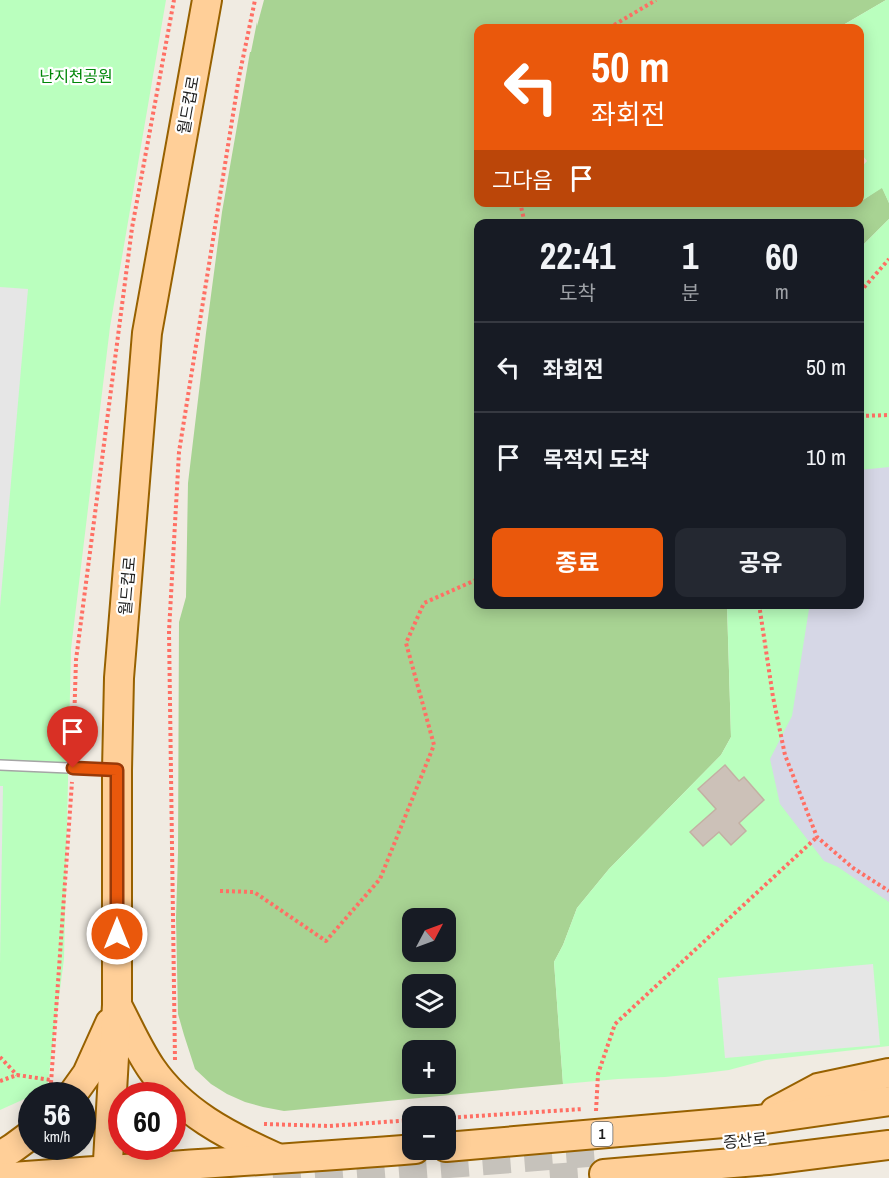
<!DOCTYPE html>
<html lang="ko">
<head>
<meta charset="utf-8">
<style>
	body { margin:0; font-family:"Archivo Narrow","Noto Sans KR",sans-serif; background:#242831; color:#f1f3f6; height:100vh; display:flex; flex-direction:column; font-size:22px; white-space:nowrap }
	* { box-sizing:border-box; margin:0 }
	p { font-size:20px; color:#9ea1a6 }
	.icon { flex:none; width:33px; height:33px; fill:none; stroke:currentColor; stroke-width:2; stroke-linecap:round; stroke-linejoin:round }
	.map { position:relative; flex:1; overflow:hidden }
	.sheet { position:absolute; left:474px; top:219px; width:390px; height:390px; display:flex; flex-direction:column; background:#171b24; border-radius:12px; box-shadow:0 3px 15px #0003 }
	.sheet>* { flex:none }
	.banner { position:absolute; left:474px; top:24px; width:390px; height:183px; border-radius:12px; box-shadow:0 3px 15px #0003; background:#ea580c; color:#fff; overflow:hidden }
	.needle { width:39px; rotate:49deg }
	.controls { position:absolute; left:402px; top:908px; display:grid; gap:12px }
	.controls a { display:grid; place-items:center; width:54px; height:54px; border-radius:12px; background:#171b24; box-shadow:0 3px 15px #0003; font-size:30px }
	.speed { position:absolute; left:18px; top:1082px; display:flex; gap:12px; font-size:30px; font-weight:700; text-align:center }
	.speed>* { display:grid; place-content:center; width:78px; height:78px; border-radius:50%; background:#171b24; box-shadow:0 3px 15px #0003; line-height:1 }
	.speed small { font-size:15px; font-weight:400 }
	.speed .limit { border:9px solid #d22; background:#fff; color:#111 }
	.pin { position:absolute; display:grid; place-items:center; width:51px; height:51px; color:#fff; margin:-62px -26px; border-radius:50% 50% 50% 0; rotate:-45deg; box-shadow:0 0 6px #0007 }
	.pin .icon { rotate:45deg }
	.me { position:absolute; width:66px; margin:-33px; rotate:0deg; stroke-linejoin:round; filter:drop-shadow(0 0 4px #0008) }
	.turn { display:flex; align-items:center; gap:21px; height:126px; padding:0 18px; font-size:27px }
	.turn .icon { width:78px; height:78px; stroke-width:2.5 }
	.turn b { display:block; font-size:42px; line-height:51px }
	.then { display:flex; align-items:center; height:57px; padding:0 18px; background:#0003; gap:12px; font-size:22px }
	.eta { display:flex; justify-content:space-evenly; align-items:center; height:102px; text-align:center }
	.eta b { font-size:36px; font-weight:700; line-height:42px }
	.primary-button { display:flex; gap:12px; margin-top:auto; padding:12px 18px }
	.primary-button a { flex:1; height:69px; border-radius:12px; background:#ea580c; color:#fff; font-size:24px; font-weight:700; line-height:69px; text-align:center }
	.primary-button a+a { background:#242831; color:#f1f3f6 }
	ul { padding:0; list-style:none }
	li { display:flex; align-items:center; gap:18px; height:90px; padding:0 18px; border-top:2px solid #363941 }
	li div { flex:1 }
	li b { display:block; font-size:22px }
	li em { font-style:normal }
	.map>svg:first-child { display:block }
	.forest { fill:#a8d393; fill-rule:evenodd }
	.park { fill:#baffbe }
	.parking { fill:#e6e6e6 }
	.plaza { fill:#d6d7e6 }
	.building { fill:#ccc1b8; stroke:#c3b0a3; stroke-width:1.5 }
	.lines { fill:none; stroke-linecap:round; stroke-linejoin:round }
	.primary-tunnel { stroke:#c6c2bb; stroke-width:28; stroke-dasharray:28 14; stroke-linecap:butt }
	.lane-casing { stroke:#a5a5a5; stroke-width:12 }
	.primary-casing { stroke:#976100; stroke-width:32 }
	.path { stroke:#ff6f64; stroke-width:4; stroke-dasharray:3 3; stroke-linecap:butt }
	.lane { stroke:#fff; stroke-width:9 }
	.primary { stroke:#ffcf98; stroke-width:28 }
	.route-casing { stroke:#983908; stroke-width:15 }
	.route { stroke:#ea580c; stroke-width:10 }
	.labels { text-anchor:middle; stroke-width:4.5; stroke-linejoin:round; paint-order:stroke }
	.shield { fill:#fff; stroke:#626262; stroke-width:1.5 }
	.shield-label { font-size:15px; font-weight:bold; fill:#1e1e1e }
	.park-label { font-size:16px; fill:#008708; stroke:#fff }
	.street-label { font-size:16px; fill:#1e1e1e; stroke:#fff }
</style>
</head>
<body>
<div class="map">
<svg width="889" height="1178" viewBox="0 0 889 1178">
	<rect width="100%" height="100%" fill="#f0ebe2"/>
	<path class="forest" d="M 264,0 L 886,0 L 838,28 L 478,28 L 478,202 L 860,202 L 882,187 L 889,203 L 889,219 L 860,248 L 860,224 L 478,224 L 478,604 L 727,605 L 731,737 L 721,755 L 609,869 L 577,908 L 563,945 L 554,962 L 563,1084 L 284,1111 L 263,1107 L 245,1102 L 227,1094 L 211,1084 L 195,1069 L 184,1035 L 178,1014 L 176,918 L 178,853 L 179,622 L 186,597 L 188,483 L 206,333 L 222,212 L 250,52 L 251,52 L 257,22 L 257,26 ZM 412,918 L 446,918 L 446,951 L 412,951 ZM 412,984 L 446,984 L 446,1017 L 412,1017 ZM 412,1050 L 446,1050 L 446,1083 L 412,1083 Z"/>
	<g class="park">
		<path d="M 0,0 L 166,0 L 110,327 L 71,649 L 64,959 L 47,1089 L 32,1095 L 31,1096 L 0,1110 Z"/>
		<path d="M 886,0 L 889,0 L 889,203 L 882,188 L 860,202 L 860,169 L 867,161 L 860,152 L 860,28 L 838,28 Z"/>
		<path d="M 889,219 L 889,1046 L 766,1060 L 729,1070 L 705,1073 L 665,1077 L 618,1079 L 563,1084 L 554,962 L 563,945 L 577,908 L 609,869 L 721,755 L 731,737 L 727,605 L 860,604 L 860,248 Z"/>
	</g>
	<g class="parking">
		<path d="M 0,287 L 28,289 L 0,607 Z"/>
		<path d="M 0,786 L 3,786 L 0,963 Z"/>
		<path d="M 873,964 L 880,1045 L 725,1058 L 718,978 Z"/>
	</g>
	<path class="plaza" d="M 889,467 L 889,902 L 838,867 L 824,861 L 780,804 L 770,759 L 792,716 L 809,609 L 812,605 L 860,604 L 860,470 Z"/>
	<path class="building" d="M 725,765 L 739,781 L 744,777 L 764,800 L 739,823 L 746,831 L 731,845 L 719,832 L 703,846 L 690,832 L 716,809 L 698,789 Z"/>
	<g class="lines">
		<g class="primary-tunnel">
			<path d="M 273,1178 L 600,1152"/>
			<path d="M 550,1178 L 604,1174"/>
		</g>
		<defs>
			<path id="lane" d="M 0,765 L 114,770"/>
			<g id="primary">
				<path d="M 118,1007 C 129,1028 138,1049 151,1068 C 181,1112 228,1136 275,1157"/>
				<path d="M 72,1095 L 87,1074 L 110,1023"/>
				<path d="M 775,1111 L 818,1088 L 889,1073"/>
				<path d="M 446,1147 L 758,1120 L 889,1101"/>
				<path d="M 0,1156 L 13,1148 L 32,1134"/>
				<path d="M 604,1174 L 768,1160 L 889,1145"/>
				<path d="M 0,1178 C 138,1167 277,1160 415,1149"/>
				<path d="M 107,1178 L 117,1005 L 117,770 L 119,678 L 147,333 L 207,0"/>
			</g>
		</defs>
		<use href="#lane" class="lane-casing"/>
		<use href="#primary" class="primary-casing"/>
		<g class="path">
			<path d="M 609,28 L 656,0"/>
			<path d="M 520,202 L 525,224"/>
			<path d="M 860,292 L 889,259"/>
			<path d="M 860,416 L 889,415"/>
			<path d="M 759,604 L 773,697 L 785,755 L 817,837 L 853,868 L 889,891"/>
			<path d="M 73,757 L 76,660 L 132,228 L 174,0"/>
			<path d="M 220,891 L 254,892 L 326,941 L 380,879 L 434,745 L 406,643 L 424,603 L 478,579"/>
			<path d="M 0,1057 L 17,1075"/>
			<path d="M 175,1060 L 169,631 L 179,452 L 239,77 L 255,0"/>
			<path d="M 0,1081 L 17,1075 L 51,1080"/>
			<path d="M 51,1083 L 72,782"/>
			<path d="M 596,1111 L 598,1074 L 615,1024 L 817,837"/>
			<path d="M 446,1118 L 583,1109"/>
			<path d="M 264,1124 L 329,1126 L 412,1120"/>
		</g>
		<use href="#lane" class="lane"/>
		<use href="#primary" class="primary"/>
	</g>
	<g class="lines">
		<defs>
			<path id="route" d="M 73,768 L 117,770 L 117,934"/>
		</defs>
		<use href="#route" class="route-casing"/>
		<use href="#route" class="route"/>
	</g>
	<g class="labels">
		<rect class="shield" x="591.5" y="1122" width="21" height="24" rx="4.5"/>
		<g class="shield-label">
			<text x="602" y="1139">1</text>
		</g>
		<g class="park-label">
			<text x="76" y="82">난지천공원</text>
		</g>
		<g class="street-label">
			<text transform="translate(188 105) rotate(-80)" y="6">월드컵로</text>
			<text transform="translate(127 586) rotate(-85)" y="6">월드컵로</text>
			<text transform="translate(745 1140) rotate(-6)" y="6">증산로</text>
		</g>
	</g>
</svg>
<div class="controls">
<a><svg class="needle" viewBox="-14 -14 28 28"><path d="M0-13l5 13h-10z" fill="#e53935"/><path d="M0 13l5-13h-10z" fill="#9ea1a6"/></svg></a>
<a><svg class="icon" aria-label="layers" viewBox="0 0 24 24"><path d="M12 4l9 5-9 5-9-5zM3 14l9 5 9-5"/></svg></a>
<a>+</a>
<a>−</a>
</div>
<div class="speed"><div>56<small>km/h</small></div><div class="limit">60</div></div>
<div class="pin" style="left:73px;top:768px;background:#d93025"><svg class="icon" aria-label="arrive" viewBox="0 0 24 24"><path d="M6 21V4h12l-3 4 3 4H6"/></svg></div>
<svg class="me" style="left:117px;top:934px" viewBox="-20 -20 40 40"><circle r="17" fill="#ea580c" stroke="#fff" stroke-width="3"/><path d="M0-11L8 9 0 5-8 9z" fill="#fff"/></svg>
<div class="banner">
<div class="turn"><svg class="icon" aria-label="left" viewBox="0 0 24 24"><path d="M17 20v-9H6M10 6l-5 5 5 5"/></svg><div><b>50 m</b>좌회전</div></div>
<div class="then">그다음<svg class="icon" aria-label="arrive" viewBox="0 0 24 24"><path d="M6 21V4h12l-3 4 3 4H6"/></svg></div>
</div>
<section class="sheet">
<div class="eta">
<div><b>22:41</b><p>도착</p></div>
<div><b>1</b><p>분</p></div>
<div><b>60</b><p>m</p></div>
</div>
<ul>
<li><svg class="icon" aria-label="left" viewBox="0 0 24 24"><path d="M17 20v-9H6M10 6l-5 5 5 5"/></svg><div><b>좌회전</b></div><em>50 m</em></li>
<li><svg class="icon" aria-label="arrive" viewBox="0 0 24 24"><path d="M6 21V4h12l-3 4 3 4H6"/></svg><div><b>목적지 도착</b></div><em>10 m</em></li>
</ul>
<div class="primary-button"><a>종료</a><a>공유</a></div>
</section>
</div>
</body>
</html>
